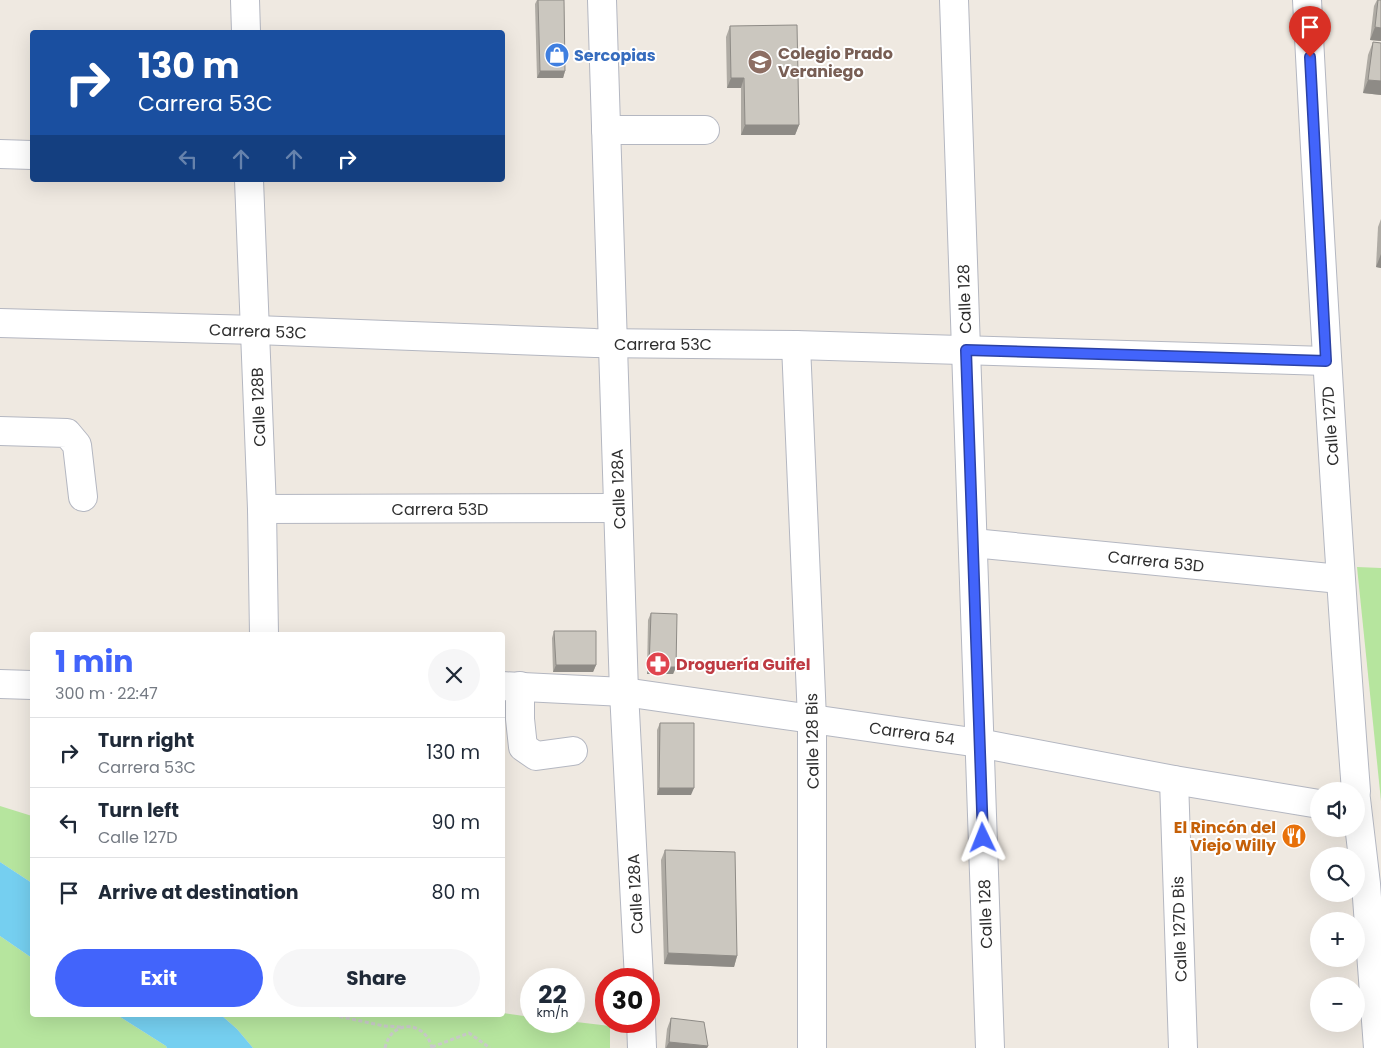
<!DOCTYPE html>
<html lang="en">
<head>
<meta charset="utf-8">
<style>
	body { margin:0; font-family:Poppins,sans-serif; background:#f6f6f7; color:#1f2937; height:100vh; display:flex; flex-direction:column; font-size:19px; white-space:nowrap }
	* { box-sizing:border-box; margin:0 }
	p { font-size:16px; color:#747a83 }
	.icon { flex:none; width:28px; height:28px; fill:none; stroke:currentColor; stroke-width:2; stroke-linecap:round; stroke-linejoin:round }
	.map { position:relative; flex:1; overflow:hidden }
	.sheet { position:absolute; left:30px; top:632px; width:475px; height:385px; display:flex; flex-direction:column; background:#fff; border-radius:5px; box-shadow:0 5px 20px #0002 }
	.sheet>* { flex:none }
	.banner { position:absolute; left:30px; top:30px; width:475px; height:152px; border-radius:5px; box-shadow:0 5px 20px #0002; background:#1a4fa0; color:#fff; overflow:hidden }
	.tools { position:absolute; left:1310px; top:782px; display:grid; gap:10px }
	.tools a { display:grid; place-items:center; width:55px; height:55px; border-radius:50%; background:#fff; box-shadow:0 5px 20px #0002; font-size:25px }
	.speed { position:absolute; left:520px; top:968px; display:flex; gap:10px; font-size:25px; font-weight:700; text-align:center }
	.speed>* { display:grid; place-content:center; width:65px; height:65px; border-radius:50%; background:#fff; box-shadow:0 5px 20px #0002; line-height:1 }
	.speed small { font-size:12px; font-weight:400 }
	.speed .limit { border:8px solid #d22; background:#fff; color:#111 }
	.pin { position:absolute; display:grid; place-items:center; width:42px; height:42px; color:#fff; margin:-51px -21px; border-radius:50% 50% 50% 0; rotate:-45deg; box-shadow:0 0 5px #0007 }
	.pin .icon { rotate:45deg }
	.me { position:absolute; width:55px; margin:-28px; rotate:358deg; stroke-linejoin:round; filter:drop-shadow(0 0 4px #0008) }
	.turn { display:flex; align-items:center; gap:18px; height:105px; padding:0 25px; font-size:22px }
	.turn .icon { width:65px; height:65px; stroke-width:2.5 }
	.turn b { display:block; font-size:35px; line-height:42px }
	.lanes { display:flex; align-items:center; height:48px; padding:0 25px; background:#0003; justify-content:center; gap:25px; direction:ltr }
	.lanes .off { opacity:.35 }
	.round { display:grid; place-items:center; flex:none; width:52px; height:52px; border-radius:26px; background:#f6f6f7 }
	.headline { display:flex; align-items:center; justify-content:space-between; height:85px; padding:0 25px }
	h1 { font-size:30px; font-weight:700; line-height:38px; color:#4264fb }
	.action { display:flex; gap:10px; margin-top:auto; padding:10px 25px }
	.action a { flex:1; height:58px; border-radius:30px; background:#4264fb; color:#fff; font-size:20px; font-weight:700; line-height:58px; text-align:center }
	.action a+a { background:#f6f6f7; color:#1f2937 }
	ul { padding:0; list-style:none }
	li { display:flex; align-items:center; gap:15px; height:70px; padding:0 25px; border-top:1px solid #e0e1e3 }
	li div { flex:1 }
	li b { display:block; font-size:19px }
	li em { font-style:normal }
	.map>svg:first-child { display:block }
	.green { fill:#b6e59e }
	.water { fill:#75cff0 }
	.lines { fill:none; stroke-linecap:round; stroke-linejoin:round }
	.minor-casing { stroke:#b4b7c1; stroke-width:30 }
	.path { stroke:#c9c9c9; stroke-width:3; stroke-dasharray:4 2.5; stroke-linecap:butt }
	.minor { stroke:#fff; stroke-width:28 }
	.wall { fill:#afaba4 }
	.shaded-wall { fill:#8e8b86 }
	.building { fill:#cbc7bf; stroke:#8e8b86 }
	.route-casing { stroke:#2b41a3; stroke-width:12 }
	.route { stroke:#4264fb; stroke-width:9 }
	.labels { text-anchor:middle; stroke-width:4; stroke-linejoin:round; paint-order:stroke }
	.education-label { font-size:16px; font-weight:bold; fill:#785e54; stroke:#fff; text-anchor:start }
	.shop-label { font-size:16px; font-weight:bold; fill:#366cbe; stroke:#fff; text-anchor:start }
	.street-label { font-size:16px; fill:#2e2e2e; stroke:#fff }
	.health-label { font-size:16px; font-weight:bold; fill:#be3a42; stroke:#fff; text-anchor:start }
	.food-label { font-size:16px; font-weight:bold; fill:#c56008; stroke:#fff; text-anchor:end }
</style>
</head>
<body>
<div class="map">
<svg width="1381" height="1048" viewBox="0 0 1381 1048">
	<rect width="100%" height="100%" fill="#efe9e1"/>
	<g class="green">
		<path d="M 1357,567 L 1381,568 L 1381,801 Z"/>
		<path d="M 0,806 L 32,816 L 32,883 L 0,862 Z"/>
		<path d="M 0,936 L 32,958 L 32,1015 L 117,1015 L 166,1046 L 167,1048 L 0,1048 Z"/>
		<path d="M 503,1013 L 531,1017 L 531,1021 L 568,1021 L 610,1026 L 610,1048 L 253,1048 L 237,1029 L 221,1015 L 502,1015 Z"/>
	</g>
	<g class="water">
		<path d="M 0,862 L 32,883 L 32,958 L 0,936 Z"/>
		<path d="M 117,1015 L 221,1015 L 237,1029 L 253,1048 L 167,1048 L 166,1046 Z"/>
	</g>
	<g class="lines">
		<defs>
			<g id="minor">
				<path d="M 245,0 L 246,32"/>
				<path d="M 602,0 L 624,692 L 639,979"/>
				<path d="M 954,0 L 990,1048"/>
				<path d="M 1307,0 C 1321,264 1336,528 1356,791"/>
				<path d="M 606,130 L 705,130"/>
				<path d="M 0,154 L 32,155"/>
				<path d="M 249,180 L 262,509 L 264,635"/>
				<path d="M 0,323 L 256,330 L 595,343 L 796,345 L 1326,361"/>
				<path d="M 796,345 L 812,719 L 812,1048"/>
				<path d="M 0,431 L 67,433 L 77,445 L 83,497"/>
				<path d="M 262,509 L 618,508"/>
				<path d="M 973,543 L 1340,579"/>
				<path d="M 0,684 L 32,685"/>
				<path d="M 502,686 L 624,692 L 812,719 L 979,743 L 1174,780 L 1319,804"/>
				<path d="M 520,686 L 520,719 L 523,747 L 536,756 L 573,751"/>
				<path d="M 1174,780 L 1183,1048"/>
				<path d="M 1356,799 L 1366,884 L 1378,1048"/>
				<path d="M 641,1021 L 642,1048"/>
			</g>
		</defs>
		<use href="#minor" class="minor-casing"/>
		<g class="path">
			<path d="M 333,1015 L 384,1026 L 403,1027"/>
			<path d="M 432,1047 L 469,1033 L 490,1048"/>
			<path d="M 385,1048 C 391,1019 425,1020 432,1048"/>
		</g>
		<use href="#minor" class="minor"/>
	</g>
	<g class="wall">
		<path d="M 537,0 L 564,0 L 565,71 L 563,78 L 537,78 L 535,4 Z"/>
		<path d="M 1377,0 L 1381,0 L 1381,41 L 1370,40 L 1374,6 Z"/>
		<path d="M 730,26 L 799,125 L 795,135 L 741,135 L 741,88 L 727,88 L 726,37 Z"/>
		<path d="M 1373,42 L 1381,43 L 1381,95 L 1363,93 L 1368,55 Z"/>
		<path d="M 1381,219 L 1381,268 L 1376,267 L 1378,227 Z"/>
		<path d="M 651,613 L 676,667 L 673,674 L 647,674 L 648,620 Z"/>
		<path d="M 554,631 L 596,665 L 593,672 L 553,672 L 552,638 Z"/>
		<path d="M 660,723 L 691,795 L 657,795 L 657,730 Z"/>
		<path d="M 665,850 L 737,956 L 734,967 L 664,964 L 661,860 Z"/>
		<path d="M 671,1018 L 708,1046 L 707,1048 L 665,1048 L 667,1029 Z"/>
	</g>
	<g class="shaded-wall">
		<path d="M 1375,27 L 1381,28 L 1381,41 L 1370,40 Z"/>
		<path d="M 540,71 L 565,71 L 563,78 L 537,78 Z"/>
		<path d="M 731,78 L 744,78 L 741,88 L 727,88 Z"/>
		<path d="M 1368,80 L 1381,81 L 1381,95 L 1363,93 Z"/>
		<path d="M 745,125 L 799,125 L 795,135 L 741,135 Z"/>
		<path d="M 1381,254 L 1381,268 L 1376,267 Z"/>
		<path d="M 556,665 L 596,665 L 593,672 L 553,672 Z"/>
		<path d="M 649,667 L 676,667 L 673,674 L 647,674 Z"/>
		<path d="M 659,788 L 694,788 L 691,795 L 657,795 Z"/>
		<path d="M 668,953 L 737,956 L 734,967 L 664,964 Z"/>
		<path d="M 669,1042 L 708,1046 L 707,1048 L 666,1048 Z"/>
	</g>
	<g class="building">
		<path d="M 538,0 L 564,0 L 565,71 L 540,71 Z"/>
		<path d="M 1378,0 L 1381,0 L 1381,28 L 1375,27 Z"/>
		<path d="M 797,25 L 799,125 L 745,125 L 744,78 L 731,78 L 730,26 Z"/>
		<path d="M 1373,42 L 1381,43 L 1381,81 L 1368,80 Z"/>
		<path d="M 651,613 L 677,614 L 676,667 L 649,667 Z"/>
		<path d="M 554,631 L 596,631 L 596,665 L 556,665 Z"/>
		<path d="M 660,723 L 694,723 L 694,788 L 659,788 Z"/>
		<path d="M 665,850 L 735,852 L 737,956 L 668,953 Z"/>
		<path d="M 671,1018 L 704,1022 L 708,1046 L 669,1042 Z"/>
	</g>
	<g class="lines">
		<defs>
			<path id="route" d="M 983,838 L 966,350 L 1326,361 L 1310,57"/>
		</defs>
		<use href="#route" class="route-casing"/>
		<use href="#route" class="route"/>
	</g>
	<defs>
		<symbol id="shop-disc" viewBox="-11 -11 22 22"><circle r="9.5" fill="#3f7fe0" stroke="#fff"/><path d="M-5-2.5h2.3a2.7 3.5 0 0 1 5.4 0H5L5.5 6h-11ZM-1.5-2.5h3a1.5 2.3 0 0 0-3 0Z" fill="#fff"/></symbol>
		<symbol id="school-disc" viewBox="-11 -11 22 22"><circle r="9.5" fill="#8d6e63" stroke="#fff"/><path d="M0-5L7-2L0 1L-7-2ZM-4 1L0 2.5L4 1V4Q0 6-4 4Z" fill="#fff"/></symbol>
		<symbol id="pharmacy-disc" viewBox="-11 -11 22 22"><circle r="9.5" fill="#e0444e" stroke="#fff"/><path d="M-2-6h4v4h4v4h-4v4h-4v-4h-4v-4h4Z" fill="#fff"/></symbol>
		<symbol id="restaurant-disc" viewBox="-11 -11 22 22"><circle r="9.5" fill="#e8710a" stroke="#fff"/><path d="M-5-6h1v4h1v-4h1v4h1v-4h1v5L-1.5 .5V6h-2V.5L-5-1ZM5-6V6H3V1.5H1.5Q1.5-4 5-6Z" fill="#fff"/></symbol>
	</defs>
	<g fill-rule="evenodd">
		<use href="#shop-disc" x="543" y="41" width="28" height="28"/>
		<use href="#school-disc" x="746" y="48" width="28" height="28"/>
		<use href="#pharmacy-disc" x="644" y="650" width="28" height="28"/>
		<use href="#restaurant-disc" x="1280" y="822" width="28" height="28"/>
	</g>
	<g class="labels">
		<g class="education-label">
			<text x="778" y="59">Colegio Prado<tspan x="778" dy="18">Veraniego</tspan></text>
		</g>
		<g class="shop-label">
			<text x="574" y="61">Sercopias</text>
		</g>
		<g class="street-label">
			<text transform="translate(964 299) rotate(-92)" y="6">Calle 128</text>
			<text transform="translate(258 331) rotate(2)" y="6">Carrera 53C</text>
			<text x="663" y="350">Carrera 53C</text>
			<text transform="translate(258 407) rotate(-92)" y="6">Calle 128B</text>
			<text transform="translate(1330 426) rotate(-94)" y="6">Calle 127D</text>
			<text transform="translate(618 489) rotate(-92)" y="6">Calle 128A</text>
			<text x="440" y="515">Carrera 53D</text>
			<text transform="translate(1156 561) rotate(6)" y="6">Carrera 53D</text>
			<text transform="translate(912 733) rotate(8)" y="6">Carrera 54</text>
			<text transform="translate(812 741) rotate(-91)" y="6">Calle 128 Bis</text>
			<text transform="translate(635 894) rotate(-93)" y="6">Calle 128A</text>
			<text transform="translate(985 914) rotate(-92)" y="6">Calle 128</text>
			<text transform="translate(1179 929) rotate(-92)" y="6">Calle 127D Bis</text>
		</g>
		<g class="health-label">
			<text x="676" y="670">Droguería Guifel</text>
		</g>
		<g class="food-label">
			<text x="1276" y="833">El Rincón del<tspan x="1276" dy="18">Viejo Willy</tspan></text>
		</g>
	</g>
</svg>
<div class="tools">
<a><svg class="icon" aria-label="sound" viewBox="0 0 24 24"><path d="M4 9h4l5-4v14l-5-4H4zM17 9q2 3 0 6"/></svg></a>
<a><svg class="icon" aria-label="search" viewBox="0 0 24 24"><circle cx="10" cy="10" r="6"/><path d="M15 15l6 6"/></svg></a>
<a>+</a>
<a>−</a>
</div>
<div class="speed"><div>22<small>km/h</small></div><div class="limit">30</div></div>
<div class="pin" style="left:1310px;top:57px;background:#d93025"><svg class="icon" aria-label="arrive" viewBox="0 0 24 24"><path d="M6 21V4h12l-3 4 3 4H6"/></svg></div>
<svg class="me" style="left:983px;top:838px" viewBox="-20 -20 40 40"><path d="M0-17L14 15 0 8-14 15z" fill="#4264fb" stroke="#fff" stroke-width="4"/></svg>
<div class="banner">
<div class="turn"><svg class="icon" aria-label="right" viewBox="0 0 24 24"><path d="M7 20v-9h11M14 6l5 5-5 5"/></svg><div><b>130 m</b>Carrera 53C</div></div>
<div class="lanes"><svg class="icon off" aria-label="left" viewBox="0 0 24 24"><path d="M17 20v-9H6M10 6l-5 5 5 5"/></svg><svg class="icon off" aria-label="ahead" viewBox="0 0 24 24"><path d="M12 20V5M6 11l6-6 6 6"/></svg><svg class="icon off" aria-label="ahead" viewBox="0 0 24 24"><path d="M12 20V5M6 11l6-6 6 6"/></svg><svg class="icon" aria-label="right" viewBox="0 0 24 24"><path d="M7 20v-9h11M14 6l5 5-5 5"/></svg></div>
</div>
<section class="sheet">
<div class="headline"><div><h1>1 min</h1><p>300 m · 22:47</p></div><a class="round"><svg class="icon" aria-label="close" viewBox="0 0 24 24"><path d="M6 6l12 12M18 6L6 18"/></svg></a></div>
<ul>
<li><svg class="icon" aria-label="right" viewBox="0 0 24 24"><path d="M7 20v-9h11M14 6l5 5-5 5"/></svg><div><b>Turn right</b><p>Carrera 53C</p></div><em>130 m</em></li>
<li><svg class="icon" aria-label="left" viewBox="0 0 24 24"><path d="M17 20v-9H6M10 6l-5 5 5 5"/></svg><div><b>Turn left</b><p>Calle 127D</p></div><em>90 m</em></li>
<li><svg class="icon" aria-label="arrive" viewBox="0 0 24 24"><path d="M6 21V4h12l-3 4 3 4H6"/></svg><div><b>Arrive at destination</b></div><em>80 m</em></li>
</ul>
<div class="action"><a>Exit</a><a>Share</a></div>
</section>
</div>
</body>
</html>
